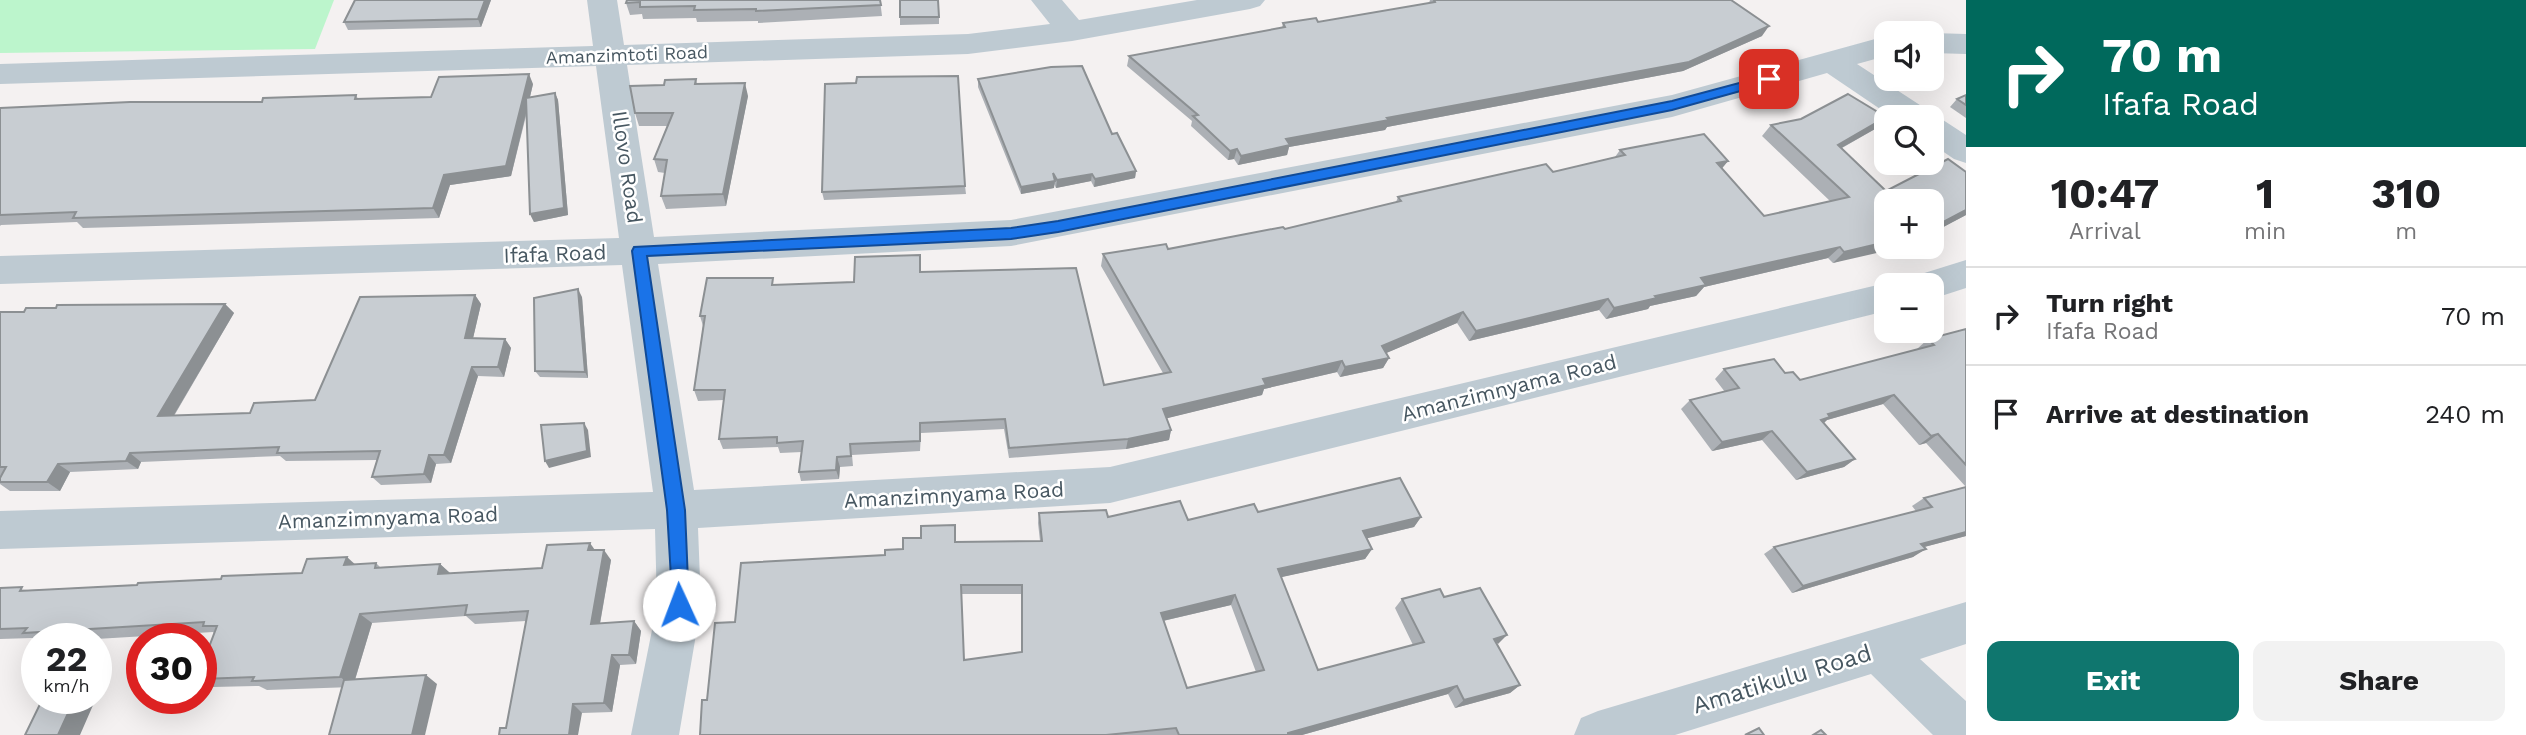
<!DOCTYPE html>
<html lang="en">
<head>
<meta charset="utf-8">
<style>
	body { margin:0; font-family:"Work Sans",sans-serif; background:#f2f2f2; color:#202124; height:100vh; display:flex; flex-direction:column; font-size:26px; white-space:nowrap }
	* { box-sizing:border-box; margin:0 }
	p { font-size:23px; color:#757577 }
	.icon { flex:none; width:38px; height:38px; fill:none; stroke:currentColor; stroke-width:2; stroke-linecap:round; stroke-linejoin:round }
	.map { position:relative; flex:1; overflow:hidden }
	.drawer { display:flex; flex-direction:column; background:#fff; width:560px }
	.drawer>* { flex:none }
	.guide { background:#00695c; color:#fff; overflow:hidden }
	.tools { position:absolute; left:1874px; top:21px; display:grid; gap:14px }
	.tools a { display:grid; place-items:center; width:70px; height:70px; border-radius:14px; background:#fff; box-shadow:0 7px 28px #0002; font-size:35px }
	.speed { position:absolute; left:21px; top:623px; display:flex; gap:14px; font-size:35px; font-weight:700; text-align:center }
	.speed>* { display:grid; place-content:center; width:91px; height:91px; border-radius:50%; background:#fff; box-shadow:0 7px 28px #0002; line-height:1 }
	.speed small { font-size:18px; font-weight:400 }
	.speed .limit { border:10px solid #d22; background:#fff; color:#111 }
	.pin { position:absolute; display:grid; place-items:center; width:60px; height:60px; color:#fff; margin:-30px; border-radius:14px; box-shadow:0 4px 10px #0006 }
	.me { position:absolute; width:77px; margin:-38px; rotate:358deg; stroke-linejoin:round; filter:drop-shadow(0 0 5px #0008) }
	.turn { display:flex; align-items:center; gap:24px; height:147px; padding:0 21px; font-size:32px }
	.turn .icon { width:91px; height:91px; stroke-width:2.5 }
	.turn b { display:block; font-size:49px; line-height:60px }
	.eta { display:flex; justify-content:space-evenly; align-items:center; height:119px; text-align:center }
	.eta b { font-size:42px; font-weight:700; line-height:49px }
	.button { display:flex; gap:14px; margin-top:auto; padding:14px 21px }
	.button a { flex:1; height:80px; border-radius:14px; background:#0f766e; color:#fff; font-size:28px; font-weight:700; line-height:80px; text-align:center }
	.button a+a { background:#f2f2f2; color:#202124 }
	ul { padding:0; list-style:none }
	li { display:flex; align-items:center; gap:21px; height:98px; padding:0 21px; border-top:2px solid #e0e0e0 }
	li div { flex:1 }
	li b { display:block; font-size:26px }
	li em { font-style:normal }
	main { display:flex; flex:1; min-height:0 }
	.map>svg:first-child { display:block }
	.green { fill:#bcf5cc }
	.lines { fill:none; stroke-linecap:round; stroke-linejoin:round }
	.minor { fill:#becad2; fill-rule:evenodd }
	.wall { fill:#acb0b5; fill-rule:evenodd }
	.shaded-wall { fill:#8c9093 }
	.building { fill:#c8cdd2; stroke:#8c9093; stroke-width:2; fill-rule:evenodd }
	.route { fill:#1a73e8; stroke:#114b97; stroke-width:2 }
	.labels { text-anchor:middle; stroke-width:5; stroke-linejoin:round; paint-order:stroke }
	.far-street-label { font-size:18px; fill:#475761; stroke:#fff }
	.street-label { font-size:21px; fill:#475761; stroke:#fff }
	.near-street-label { font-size:24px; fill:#475761; stroke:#fff }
</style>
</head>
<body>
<main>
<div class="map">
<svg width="1966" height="735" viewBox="0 0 1966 735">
	<rect width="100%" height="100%" fill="#f4f1f1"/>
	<path class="green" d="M 0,0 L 334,0 L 315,49 L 0,53 Z"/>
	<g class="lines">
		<g class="minor">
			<path d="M 587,0 L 617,0 L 624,45 L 968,34 L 1050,24 L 1031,0 L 1062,0 L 1079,20 L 1197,0 L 1265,0 L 1260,6 L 1250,9 L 1072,41 L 968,54 L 627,65 L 654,237 L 1011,220 L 1672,95 L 1886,36 L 1886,56 L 1857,64 L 1926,109 L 1931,117 L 1932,117 L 1943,120 L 1966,135 L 1966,163 L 1954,159 L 1932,144 L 1932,117 L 1892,117 L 1827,73 L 1672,117 L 1011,246 L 658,264 L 694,490 L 1110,467 L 1886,283 L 1894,285 L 1886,285 L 1886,311 L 1110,503 L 698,528 L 701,605 L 679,735 L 631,735 L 657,605 L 655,529 L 0,549 L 0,511 L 653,492 L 622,265 L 0,284 L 0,256 L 619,238 L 596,66 L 0,84 L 0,64 L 593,46 Z"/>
			<path d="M 1932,33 L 1966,34 L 1966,54 L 1932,53 Z"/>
			<path d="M 1966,260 L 1966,288 L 1932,299 L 1932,285 L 1913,285 L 1918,275 Z"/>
			<path d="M 1966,602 L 1966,644 L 1920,659 L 1966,701 L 1966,735 L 1933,735 L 1871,674 L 1675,735 L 1574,735 L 1581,718 L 1598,711 Z"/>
		</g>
	</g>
	<g class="wall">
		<path d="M 355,0 L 491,0 L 481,27 L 348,30 L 344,22 Z"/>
		<path d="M 880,0 L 882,16 L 758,23 L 758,21 L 697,22 L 696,18 L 643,19 L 642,14 L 630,15 L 626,3 Z"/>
		<path d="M 939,0 L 939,24 L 900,25 L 900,17 Z"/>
		<path d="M 1430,0 L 1731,0 L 1762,36 L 1683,71 L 1387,127 L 1385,130 L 1289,147 L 1287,155 L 1238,165 L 1234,159 L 1228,160 L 1191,126 L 1192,121 L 1127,66 L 1129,56 L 1282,28 L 1283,23 L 1318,22 L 1429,3 Z"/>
		<path d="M 696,79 L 697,84 L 748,96 L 726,206 L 666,209 L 661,196 L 665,173 L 658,172 L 654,159 L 667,126 L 639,126 L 635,113 L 664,85 Z"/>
		<path d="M 978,79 L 1112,134 L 1136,171 L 1135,178 L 1094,187 L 1091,181 L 1056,188 L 1054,184 L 1054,188 L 1021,194 L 978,87 Z"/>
		<path d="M 533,84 L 530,97 L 555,93 L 558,100 L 568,215 L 534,222 L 530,214 L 527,112 L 511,176 L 450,185 L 439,218 L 83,228 L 77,222 L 1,225 L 0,226 L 0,108 L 262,102 L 356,95 L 358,99 L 431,97 Z"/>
		<path d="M 1966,95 L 1966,118 L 1950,107 L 1957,99 Z"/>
		<path d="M 1771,125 L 1875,129 L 1842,148 L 1886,191 L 1966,172 L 1966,215 L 1932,233 L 1932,201 L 1886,247 L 1833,263 L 1828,258 L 1704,287 L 1696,296 L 1650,306 L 1648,309 L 1606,319 L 1599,310 L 1469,341 L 1457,323 L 1386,353 L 1389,358 L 1383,368 L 1340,377 L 1337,372 L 1264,389 L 1262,395 L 1167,418 L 1171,430 L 1169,440 L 1126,449 L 1009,458 L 1004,429 L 921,433 L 920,451 L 852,455 L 853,466 L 840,467 L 839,479 L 801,481 L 799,472 L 802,452 L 780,453 L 778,447 L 723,449 L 719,439 L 724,400 L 698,401 L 694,390 L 703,326 L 700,316 L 774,285 L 854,282 L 1104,385 L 1163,373 L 1101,266 L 1103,254 L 1168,249 L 1285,229 L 1396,202 L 1398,197 L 1553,172 L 1615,157 L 1620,150 L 1728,161 L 1722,168 L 1764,216 L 1830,201 L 1762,136 Z"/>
		<path d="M 965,186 L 966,194 L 824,200 L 822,192 Z"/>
		<path d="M 475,295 L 481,304 L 473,338 L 505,339 L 511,348 L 504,377 L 478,376 L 451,463 L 436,464 L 431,483 L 381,485 L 372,477 L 377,460 L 286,461 L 280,456 L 141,462 L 138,469 L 70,472 L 60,491 L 10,491 L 0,484 L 1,476 L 0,476 L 0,312 L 24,312 L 225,304 L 234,313 L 174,416 L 250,413 L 315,400 Z"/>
		<path d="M 582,297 L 588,378 L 540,377 L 535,371 Z"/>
		<path d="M 1966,329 L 1966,536 L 1924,547 L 1913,557 L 1792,593 L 1764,554 L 1774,547 L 1916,511 L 1912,506 L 1924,498 L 1966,487 L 1926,443 L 1919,445 L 1883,404 L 1827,420 L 1824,423 L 1855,459 L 1844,467 L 1796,480 L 1762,440 L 1712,451 L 1681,409 L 1690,400 L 1725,392 L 1715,379 L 1724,369 L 1785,373 L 1800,380 L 1918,349 L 1917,349 L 1928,339 Z"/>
		<path d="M 1258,512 L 1421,517 L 1414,527 L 1367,538 L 1372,549 L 1365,559 L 1281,577 L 1318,670 L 1413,645 L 1395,608 L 1402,599 L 1444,597 L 1497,644 L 1520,685 L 1510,693 L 1455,708 L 1448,694 L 1302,735 L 700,735 L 707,700 L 735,622 L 885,555 L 903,549 L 955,542 L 1040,541 L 1038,523 L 1039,513 L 1108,517 L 1188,520 ZM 961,594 L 1021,594 L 1021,652 L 964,660 ZM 1231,605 L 1256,672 L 1187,688 L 1163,621 Z"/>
		<path d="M 595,550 L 611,560 L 600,624 L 634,621 L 641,631 L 636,664 L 620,665 L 612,712 L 582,713 L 506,728 L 526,621 L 475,624 L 466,616 L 372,623 L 355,680 L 437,684 L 267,690 L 259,686 L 213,687 L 201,681 L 201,668 L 214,633 L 213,632 L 96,639 L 37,639 L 37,640 L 32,638 L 0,639 L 0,588 L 28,590 L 137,585 L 302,573 L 356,565 L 376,563 L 380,567 L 440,564 L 450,573 L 542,568 Z"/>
	</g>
	<g class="shaded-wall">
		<path d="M 485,0 L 491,0 L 481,27 L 478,19 Z"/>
		<path d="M 1769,26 L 1762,36 L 1683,71 L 1387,127 L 1385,130 L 1289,147 L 1287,155 L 1238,165 L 1241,156 L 1286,139 L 1387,118 Z"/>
		<path d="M 529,74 L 533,84 L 511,176 L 450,185 L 439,218 L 433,208 L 444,175 Z"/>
		<path d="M 745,83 L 748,96 L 726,206 L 723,194 Z"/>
		<path d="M 555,93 L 558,100 L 568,215 L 534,222 L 530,214 Z"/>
		<path d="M 1886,117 L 1875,129 L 1827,156 L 1838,145 Z"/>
		<path d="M 1237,149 L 1234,159 L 1228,160 L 1230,151 Z"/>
		<path d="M 1728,161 L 1719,172 L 1717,163 Z"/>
		<path d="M 1136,171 L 1135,178 L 1094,187 L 1095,179 Z"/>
		<path d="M 1092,174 L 1091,181 L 1056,188 L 1057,180 Z"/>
		<path d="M 1055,181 L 1054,188 L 1021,194 L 1021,187 Z"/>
		<path d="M 1966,210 L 1966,215 L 1932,233 L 1932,228 Z"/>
		<path d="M 1886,242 L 1886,247 L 1903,247 L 1833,263 L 1844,252 Z"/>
		<path d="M 1840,247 L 1828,258 L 1704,287 L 1696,296 L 1650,306 L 1648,309 L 1606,319 L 1614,308 L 1655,296 L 1701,278 Z"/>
		<path d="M 578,289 L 582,297 L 588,378 L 585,372 Z"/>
		<path d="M 475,295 L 481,304 L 471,347 L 465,338 Z"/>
		<path d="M 1608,299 L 1599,310 L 1469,341 L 1476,331 Z"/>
		<path d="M 225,304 L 234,313 L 168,425 L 158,416 Z"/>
		<path d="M 1463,312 L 1457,323 L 1377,357 L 1382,346 Z"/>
		<path d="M 505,339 L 511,348 L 504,377 L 498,367 Z"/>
		<path d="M 1389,358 L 1383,368 L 1340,377 L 1345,367 Z"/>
		<path d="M 1342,361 L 1337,372 L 1264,389 L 1262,395 L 1160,420 L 1163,409 L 1263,379 Z"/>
		<path d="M 472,367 L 478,376 L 451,463 L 444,455 Z"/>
		<path d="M 1894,395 L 1883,404 L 1827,420 L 1820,426 L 1810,428 L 1828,414 Z"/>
		<path d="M 584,423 L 588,430 L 591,457 L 549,468 L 545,461 Z"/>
		<path d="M 1171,430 L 1169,440 L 1126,449 L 1128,439 Z"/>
		<path d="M 1772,431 L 1762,440 L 1712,451 L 1722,442 Z"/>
		<path d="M 1938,434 L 1926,443 L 1919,445 L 1931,436 Z"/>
		<path d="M 130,453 L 141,462 L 138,469 L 126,461 Z"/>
		<path d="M 429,455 L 436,464 L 431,483 L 424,474 Z"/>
		<path d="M 837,457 L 840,467 L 839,479 L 836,470 Z"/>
		<path d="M 1855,459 L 1844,467 L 1796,480 L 1807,472 Z"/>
		<path d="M 58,464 L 70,472 L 60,491 L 47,482 Z"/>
		<path d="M 1421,517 L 1414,527 L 1356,541 L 1363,531 Z"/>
		<path d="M 1966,532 L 1966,536 L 1909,551 L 1921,544 Z"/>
		<path d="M 590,543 L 597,553 L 588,550 Z"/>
		<path d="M 1372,549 L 1365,559 L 1273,579 L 1278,569 Z"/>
		<path d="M 1926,549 L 1913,557 L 1792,593 L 1803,586 Z"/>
		<path d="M 604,550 L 611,560 L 598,634 L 591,624 Z"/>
		<path d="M 347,557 L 358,567 L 344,565 Z"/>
		<path d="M 440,564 L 451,574 L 438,574 Z"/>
		<path d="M 1235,595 L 1231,605 L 1158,622 L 1161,613 Z"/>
		<path d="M 360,614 L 372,623 L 353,686 L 340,677 Z"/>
		<path d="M 634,621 L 641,631 L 636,664 L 629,655 Z"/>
		<path d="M 1507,635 L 1498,644 L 1494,639 Z"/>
		<path d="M 612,655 L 620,665 L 612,712 L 604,703 Z"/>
		<path d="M 96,656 L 111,664 L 80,735 L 58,735 L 75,698 L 96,698 Z"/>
		<path d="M 426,675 L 437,684 L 425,735 L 412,735 Z"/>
		<path d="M 1520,685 L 1510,693 L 1455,708 L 1464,700 Z"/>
		<path d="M 1457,686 L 1448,694 L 1302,735 L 1286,735 L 1288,733 Z"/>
		<path d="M 573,704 L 582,713 L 578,735 L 569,735 Z"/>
	</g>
	<g class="building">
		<path d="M 355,0 L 485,0 L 478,19 L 344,22 Z"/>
		<path d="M 627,0 L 880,0 L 881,5 L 756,11 L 756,9 L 694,10 L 695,6 L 640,7 L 640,2 L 626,3 Z"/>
		<path d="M 900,0 L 938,0 L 939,17 L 900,17 Z"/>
		<path d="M 1434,0 L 1731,0 L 1769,26 L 1689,62 L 1387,118 L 1389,120 L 1286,139 L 1290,145 L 1241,156 L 1237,149 L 1230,151 L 1193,116 L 1198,115 L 1129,56 L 1285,27 L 1283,23 L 1316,18 L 1318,22 L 1435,2 Z"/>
		<path d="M 1082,66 L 1112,134 L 1117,133 L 1136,171 L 1095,179 L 1092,174 L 1057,180 L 1053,173 L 1055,181 L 1021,187 L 978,79 L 1051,67 Z"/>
		<path d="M 529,74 L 506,166 L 444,175 L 433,208 L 73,218 L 76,212 L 0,215 L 0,108 L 130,102 L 262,102 L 263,98 L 356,95 L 355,99 L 431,97 L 439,77 Z"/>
		<path d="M 958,76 L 965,186 L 822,192 L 825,84 L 856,83 L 857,77 Z"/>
		<path d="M 696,79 L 695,84 L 745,83 L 723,194 L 661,196 L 667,160 L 654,159 L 673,113 L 635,113 L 630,86 L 664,85 L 665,80 Z"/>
		<path d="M 555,93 L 564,208 L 530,214 L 526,98 Z"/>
		<path d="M 1848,94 L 1886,117 L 1838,145 L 1886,191 L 1948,159 L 1966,172 L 1966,210 L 1932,228 L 1932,201 L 1886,201 L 1886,242 L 1844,252 L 1840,247 L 1701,278 L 1706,285 L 1655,296 L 1657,298 L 1614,308 L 1608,299 L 1476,331 L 1463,312 L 1382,346 L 1389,358 L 1345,367 L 1342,361 L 1263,379 L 1266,385 L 1163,409 L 1171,430 L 1128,439 L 1009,448 L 1005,419 L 920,423 L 920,441 L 850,444 L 851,456 L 837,457 L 836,470 L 799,472 L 803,441 L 777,443 L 777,437 L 719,439 L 725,390 L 694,390 L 705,316 L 700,316 L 707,278 L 773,278 L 772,285 L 854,282 L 855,257 L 920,255 L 920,272 L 1076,268 L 1104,385 L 1171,372 L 1103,254 L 1166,244 L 1168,249 L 1283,227 L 1285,229 L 1401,201 L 1398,197 L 1434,189 L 1546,164 L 1553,172 L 1625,155 L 1620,150 L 1704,134 L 1728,161 L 1717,163 L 1764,216 L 1849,197 L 1771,125 L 1801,119 Z"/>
		<path d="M 1966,95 L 1966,105 L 1957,99 Z"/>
		<path d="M 578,289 L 585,372 L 535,371 L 534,298 Z"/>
		<path d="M 475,295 L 465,338 L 505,339 L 498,367 L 472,367 L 444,455 L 429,455 L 424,474 L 372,477 L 380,451 L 277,453 L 279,447 L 130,453 L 126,461 L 58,464 L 47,482 L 0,482 L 0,478 L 6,467 L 0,467 L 0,312 L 24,312 L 26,308 L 56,308 L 57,305 L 225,304 L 158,416 L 250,413 L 254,403 L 315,400 L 360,297 Z"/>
		<path d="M 1966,329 L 1966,465 L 1938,434 L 1931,436 L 1894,395 L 1828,414 L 1830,417 L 1821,420 L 1855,459 L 1807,472 L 1772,431 L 1722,442 L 1690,400 L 1739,388 L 1724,369 L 1774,359 L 1785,373 L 1793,372 L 1800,380 L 1934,345 L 1928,339 Z"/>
		<path d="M 584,423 L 587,451 L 545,461 L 541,425 Z"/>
		<path d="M 1400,478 L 1421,517 L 1363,531 L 1372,549 L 1278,569 L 1318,670 L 1424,642 L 1402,599 L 1440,589 L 1444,597 L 1480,588 L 1507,635 L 1494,639 L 1520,685 L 1464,700 L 1457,686 L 1288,733 L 1288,735 L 1179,735 L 1176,728 L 1106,735 L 700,735 L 702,700 L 707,700 L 715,623 L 735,622 L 741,563 L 885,555 L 885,550 L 903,549 L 903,538 L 921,538 L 921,526 L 955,525 L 955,542 L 1042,541 L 1039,513 L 1106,510 L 1108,517 L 1180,501 L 1188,520 L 1254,504 L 1258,512 ZM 961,585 L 1022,585 L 1022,652 L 964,660 ZM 1235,595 L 1264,670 L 1187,688 L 1161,613 Z"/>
		<path d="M 1966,487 L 1966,532 L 1921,544 L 1926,549 L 1803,586 L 1774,547 L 1932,507 L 1924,498 Z"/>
		<path d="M 590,543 L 588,550 L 604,550 L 591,624 L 634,621 L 629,655 L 612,655 L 604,703 L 573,704 L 569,735 L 499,735 L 500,728 L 506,728 L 528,611 L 465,615 L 467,605 L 360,614 L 340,677 L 252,681 L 254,677 L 201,679 L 201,668 L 217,626 L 203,626 L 204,622 L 23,633 L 27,628 L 0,629 L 0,588 L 22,587 L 20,591 L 137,585 L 138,583 L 221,579 L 222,576 L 302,573 L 307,559 L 347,557 L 344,565 L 376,563 L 375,568 L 440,564 L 438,574 L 542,568 L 547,545 Z"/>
		<path d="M 426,675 L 412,735 L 329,735 L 344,680 Z"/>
		<path d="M 43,698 L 75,698 L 58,735 L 25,735 Z"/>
		<path d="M 1759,728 L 1764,735 L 1745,735 Z"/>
		<path d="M 1821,730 L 1826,735 L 1813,735 Z"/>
	</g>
	<path class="route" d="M 1769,75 L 1773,76 L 1773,82 L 1672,110 L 1058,232 L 1011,239 L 647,256 L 685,510 L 689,605 L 686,611 L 679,613 L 673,611 L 667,510 L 632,251 L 634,247 L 1011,228 L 1058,221 L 1672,101 Z"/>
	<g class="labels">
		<g class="far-street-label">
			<text transform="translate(627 55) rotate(-2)" y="6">Amanzimtoti Road</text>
		</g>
		<g class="street-label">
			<text transform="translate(627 167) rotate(82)" y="7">Illovo Road</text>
			<text transform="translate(555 254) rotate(-2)" y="7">Ifafa Road</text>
			<text transform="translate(1509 388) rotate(-14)" y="7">Amanzimnyama Road</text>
			<text transform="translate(954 495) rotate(-3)" y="7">Amanzimnyama Road</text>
			<text transform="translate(388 518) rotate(-2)" y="7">Amanzimnyama Road</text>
		</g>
		<g class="near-street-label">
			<text transform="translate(1782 679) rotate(-17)" y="8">Amatikulu Road</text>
		</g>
	</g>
</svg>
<div class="tools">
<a><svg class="icon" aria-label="sound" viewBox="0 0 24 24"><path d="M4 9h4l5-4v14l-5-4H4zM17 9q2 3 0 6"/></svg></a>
<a><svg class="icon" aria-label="search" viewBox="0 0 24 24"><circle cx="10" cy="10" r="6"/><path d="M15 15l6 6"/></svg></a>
<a>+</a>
<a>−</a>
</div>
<div class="speed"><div>22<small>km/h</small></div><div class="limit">30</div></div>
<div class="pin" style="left:1769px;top:79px;background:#d93025"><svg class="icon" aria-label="arrive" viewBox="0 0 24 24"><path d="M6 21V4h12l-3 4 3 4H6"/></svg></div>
<svg class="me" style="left:679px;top:605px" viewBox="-20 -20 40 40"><circle r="19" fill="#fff"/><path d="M0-13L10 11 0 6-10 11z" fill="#1a73e8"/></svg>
</div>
<section class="drawer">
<div class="guide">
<div class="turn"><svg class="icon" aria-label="right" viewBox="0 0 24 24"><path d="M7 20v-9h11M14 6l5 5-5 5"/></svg><div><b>70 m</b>Ifafa Road</div></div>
</div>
<div class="eta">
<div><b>10:47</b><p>Arrival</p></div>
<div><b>1</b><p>min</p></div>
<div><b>310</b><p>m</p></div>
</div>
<ul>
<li><svg class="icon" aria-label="right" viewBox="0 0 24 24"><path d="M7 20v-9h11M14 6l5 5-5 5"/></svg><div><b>Turn right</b><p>Ifafa Road</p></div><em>70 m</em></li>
<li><svg class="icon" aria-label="arrive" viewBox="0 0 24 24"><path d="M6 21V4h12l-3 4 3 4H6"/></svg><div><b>Arrive at destination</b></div><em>240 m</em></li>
</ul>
<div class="button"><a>Exit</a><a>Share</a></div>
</section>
</main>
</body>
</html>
